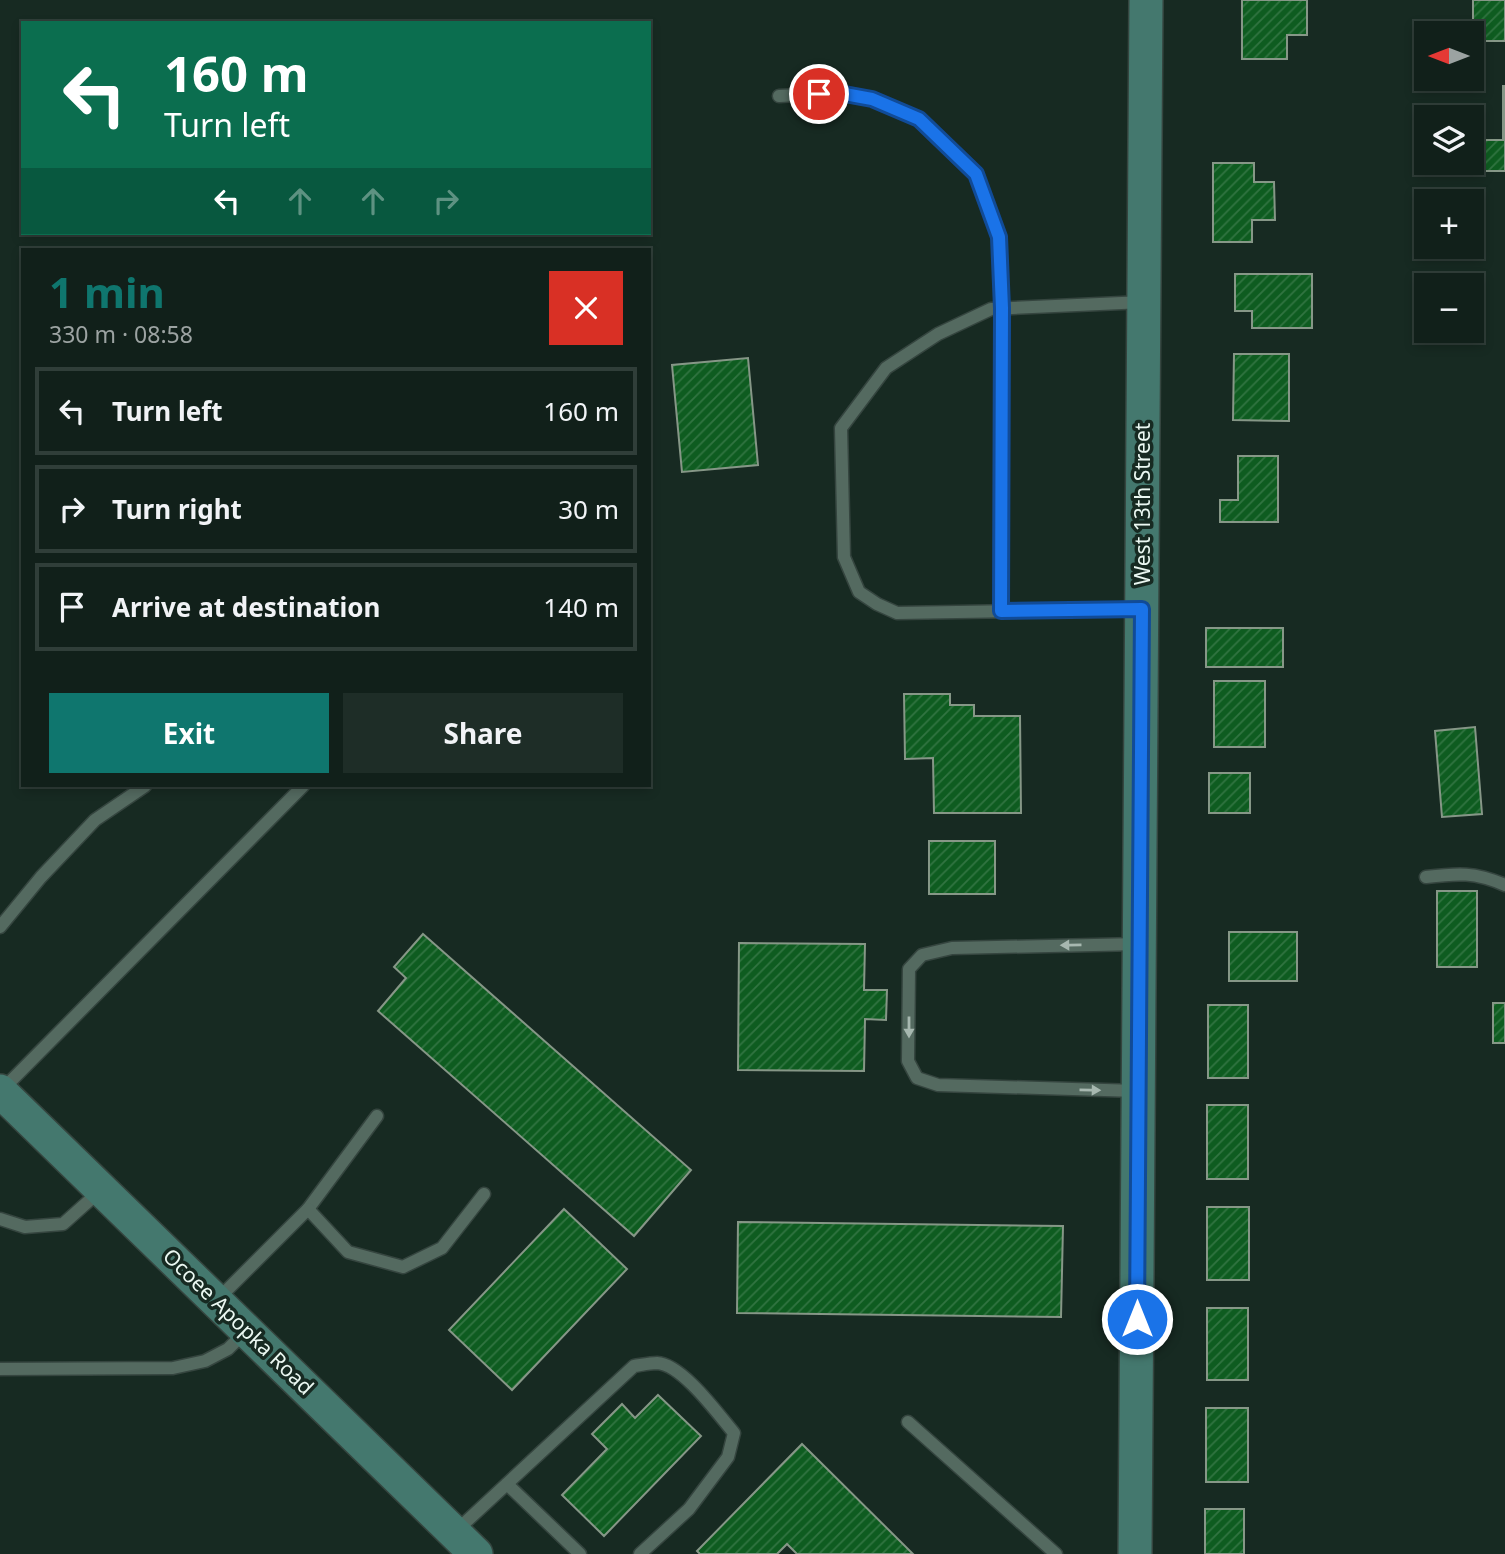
<!DOCTYPE html>
<html lang="en">
<head>
<meta charset="utf-8">
<style>
	body { margin:0; font-family:"Noto Sans",sans-serif; background:#1e2d27; color:#f1f3f6; height:100vh; display:flex; flex-direction:column; font-size:26px; white-space:nowrap }
	* { box-sizing:border-box; margin:0 }
	p { font-size:23px; color:#9ca3a2 }
	.icon { flex:none; width:38px; height:38px; fill:none; stroke:currentColor; stroke-width:2; stroke-linecap:round; stroke-linejoin:round }
	.map { position:relative; flex:1; overflow:hidden }
	.side { position:absolute; left:21px; top:248px; width:630px; height:539px; display:flex; flex-direction:column; background:#11201a; border-radius:0px; box-shadow:0 4px 10px #0003,0 0 0 2px #303e39 }
	.side>* { flex:none }
	.guide { position:absolute; left:21px; top:21px; width:630px; height:214px; border-radius:0px; box-shadow:0 4px 10px #0003,0 0 0 2px #303e39; background:#0b6e4f; color:#fff; overflow:hidden }
	.needle { width:46px; rotate:270deg }
	.fabs { position:absolute; left:1414px; top:21px; display:grid; gap:14px }
	.fabs a { display:grid; place-items:center; width:70px; height:70px; border-radius:0px; background:#11201a; box-shadow:0 4px 10px #0003,0 0 0 2px #303e39; font-size:35px }
	.pin { position:absolute; display:grid; place-items:center; width:60px; height:60px; color:#fff; margin:-30px; border:4px solid #fff; border-radius:50%; box-shadow:0 2px 7px #0007 }
	.me { position:absolute; width:77px; margin:-38px; rotate:0deg; stroke-linejoin:round; filter:drop-shadow(0 0 5px #0008) }
	.turn { display:flex; align-items:center; gap:24px; height:147px; padding:0 28px; font-size:32px }
	.turn .icon { width:91px; height:91px; stroke-width:2.5 }
	.turn b { display:block; font-size:49px; line-height:60px }
	.lanes { display:flex; align-items:center; height:66px; padding:0 28px; background:#0003; justify-content:center; gap:35px; direction:ltr }
	.lanes .off { opacity:.35 }
	.round { display:grid; place-items:center; flex:none; width:74px; height:74px; border-radius:0px; background:#1e2d27 }
	.overview { display:flex; align-items:center; justify-content:space-between; height:119px; padding:0 28px }
	h1 { font-size:42px; font-weight:700; line-height:52px; color:#0f766e }
	.cta { display:flex; gap:14px; margin-top:auto; padding:14px 28px }
	.cta a { flex:1; height:80px; border-radius:0px; background:#0f766e; color:#fff; font-size:28px; font-weight:700; line-height:80px; text-align:center }
	.cta a+a { background:#1e2d27; color:#f1f3f6 }
	ul { padding:0; list-style:none }
	li { display:flex; align-items:center; gap:21px; height:88px; margin:0 14px 10px; padding:0 14px; border:4px solid #303e39; border-radius:0px }
	li div { flex:1 }
	li b { display:block; font-size:26px }
	li em { font-style:normal }
	.map>svg:first-child { display:block }
	.building { fill:url(#building-hatch); stroke:#869787; stroke-width:2 }
	.lines { fill:none; stroke-linecap:round; stroke-linejoin:round }
	.lane-casing { stroke:#35453f; stroke-width:15 }
	.secondary-casing { stroke:#35453f; stroke-width:36 }
	.lane { stroke:#546a60; stroke-width:12 }
	.secondary { stroke:#44786e; stroke-width:33 }
	.oneway { fill:#a7b8b0 }
	.route-casing { stroke:#114b97; stroke-width:18 }
	.route { stroke:#1a73e8; stroke-width:12 }
	.labels { text-anchor:middle; stroke-width:7; stroke-linejoin:round; paint-order:stroke }
	.street-label { font-size:21px; fill:#ebf8f2; stroke:#172a22 }
</style>
</head>
<body>
<div class="map">
<svg width="1505" height="1554" viewBox="0 0 1505 1554">
	<defs>
		<pattern id="building-hatch" width="6" height="6" patternUnits="userSpaceOnUse" patternTransform="scale(1.75)"><rect width="6" height="6" fill="#0e5c20"/><path d="M-1 1l2-2M0 6l6-6M5 7l2-2" fill="none" stroke="#317441"/></pattern>
	</defs>
	<rect width="100%" height="100%" fill="#172a22"/>
	<g class="building">
		<path d="M 1242,0 L 1307,0 L 1307,35 L 1287,35 L 1287,59 L 1242,59 Z"/>
		<rect x="1473" y="0" width="32" height="41"/>
		<path d="M 1503,86 L 1505,86 L 1505,171 L 1480,171 L 1480,140 L 1503,140 Z"/>
		<path d="M 1213,163 L 1254,163 L 1254,182 L 1274,182 L 1275,220 L 1252,220 L 1252,242 L 1213,242 Z"/>
		<path d="M 1235,274 L 1312,274 L 1312,328 L 1252,328 L 1252,311 L 1235,311 Z"/>
		<path d="M 1234,354 L 1289,354 L 1289,421 L 1233,420 Z"/>
		<path d="M 748,358 L 758,465 L 682,472 L 672,365 Z"/>
		<path d="M 1238,456 L 1278,456 L 1278,522 L 1220,522 L 1220,500 L 1238,500 Z"/>
		<rect x="1206" y="628" width="77" height="39"/>
		<rect x="1214" y="681" width="51" height="66"/>
		<path d="M 904,694 L 950,694 L 950,705 L 974,705 L 974,716 L 1020,716 L 1021,813 L 934,813 L 933,758 L 905,759 Z"/>
		<path d="M 1475,727 L 1482,814 L 1442,817 L 1435,731 Z"/>
		<rect x="1209" y="773" width="41" height="40"/>
		<rect x="929" y="841" width="66" height="53"/>
		<rect x="1437" y="891" width="40" height="76"/>
		<rect x="1229" y="932" width="68" height="49"/>
		<path d="M 423,934 L 691,1170 L 634,1236 L 378,1011 L 406,978 L 394,967 Z"/>
		<path d="M 739,943 L 865,944 L 864,990 L 887,990 L 886,1020 L 865,1019 L 864,1071 L 738,1070 Z"/>
		<rect x="1493" y="1003" width="12" height="40"/>
		<rect x="1208" y="1005" width="40" height="73"/>
		<rect x="1207" y="1105" width="41" height="74"/>
		<rect x="1207" y="1207" width="42" height="73"/>
		<path d="M 564,1209 L 627,1269 L 512,1390 L 449,1330 Z"/>
		<path d="M 738,1222 L 1063,1226 L 1061,1317 L 737,1313 Z"/>
		<rect x="1207" y="1308" width="41" height="72"/>
		<path d="M 658,1395 L 701,1436 L 604,1536 L 562,1495 L 607,1449 L 592,1434 L 622,1404 L 635,1418 Z"/>
		<rect x="1206" y="1408" width="42" height="74"/>
		<path d="M 802,1444 L 913,1554 L 797,1554 L 787,1544 L 777,1554 L 700,1554 L 697,1551 Z"/>
		<rect x="1205" y="1509" width="39" height="45"/>
	</g>
	<g class="lines">
		<defs>
			<g id="lane">
				<path d="M 779,96 L 839,93 L 872,99 L 919,119 L 976,174 L 1000,237 L 1002,308 L 1001,611"/>
				<path d="M 1142,609 L 897,613 L 877,604 L 859,592 L 844,557 L 841,428 L 886,368 L 938,334 L 991,309 L 1144,302"/>
				<path d="M 1426,877 C 1458,873 1475,872 1505,885"/>
				<path d="M 0,927 L 41,877 L 95,820 L 145,786"/>
				<path d="M 1,1091 L 303,786"/>
				<path d="M 1137,1091 L 938,1085 L 917,1078 L 908,1061 L 909,969 L 922,955 L 952,948 L 1139,944"/>
				<path d="M 308,1209 L 377,1116"/>
				<path d="M 0,1219 L 25,1227 L 63,1224 L 101,1190"/>
				<path d="M 216,1301 L 308,1209 L 348,1252 L 403,1267 L 442,1248 L 484,1194"/>
				<path d="M 0,1369 L 173,1368 L 205,1361 L 228,1349 L 244,1333"/>
				<path d="M 908,1422 L 1056,1554"/>
				<path d="M 507,1484 L 580,1554"/>
				<path d="M 456,1531 L 634,1366 C 641,1365 650,1363 657,1363 C 682,1364 718,1414 734,1433 L 728,1457 L 689,1509 L 640,1554"/>
			</g>
			<g id="secondary">
				<path d="M 0,1091 L 476,1554"/>
				<path d="M 1135,1554 L 1146,0"/>
			</g>
		</defs>
		<use href="#lane" class="lane-casing"/>
		<use href="#secondary" class="secondary-casing"/>
		<use href="#lane" class="lane"/>
		<use href="#secondary" class="secondary"/>
	</g>
	<defs><path id="oneway-solid" d="M-6-.8H1V-3.2L6.5 0L1 3.2V.8H-6Z" transform="scale(1.75)"/></defs>
	<g class="oneway">
		<use href="#oneway-solid" transform="translate(1071 945) rotate(179)"/>
		<use href="#oneway-solid" transform="translate(909 1027) rotate(90)"/>
		<use href="#oneway-solid" transform="translate(1090 1090) rotate(1)"/>
	</g>
	<g class="lines">
		<defs>
			<path id="route" d="M 819,94 L 839,93 L 872,99 L 919,119 L 976,174 L 999,237 L 1002,308 L 1001,611 L 1142,609 L 1137,1319"/>
		</defs>
		<use href="#route" class="route-casing"/>
		<use href="#route" class="route"/>
	</g>
	<g class="labels">
		<g class="street-label">
			<text transform="translate(1143 504) rotate(-90)" y="7">West 13th Street</text>
			<text transform="translate(238 1322) rotate(44)" y="7">Ocoee Apopka Road</text>
		</g>
	</g>
</svg>
<div class="fabs">
<a><svg class="needle" viewBox="-14 -14 28 28"><path d="M0-13l5 13h-10z" fill="#e53935"/><path d="M0 13l5-13h-10z" fill="#9ca3a2"/></svg></a>
<a><svg class="icon" aria-label="layers" viewBox="0 0 24 24"><path d="M12 4l9 5-9 5-9-5zM3 14l9 5 9-5"/></svg></a>
<a>+</a>
<a>−</a>
</div>
<div class="pin" style="left:819px;top:94px;background:#d93025"><svg class="icon" aria-label="arrive" viewBox="0 0 24 24"><path d="M6 21V4h12l-3 4 3 4H6"/></svg></div>
<svg class="me" style="left:1137px;top:1319px" viewBox="-20 -20 40 40"><circle r="17" fill="#1a73e8" stroke="#fff" stroke-width="3"/><path d="M0-11L8 9 0 5-8 9z" fill="#fff"/></svg>
<div class="guide">
<div class="turn"><svg class="icon" aria-label="left" viewBox="0 0 24 24"><path d="M17 20v-9H6M10 6l-5 5 5 5"/></svg><div><b>160 m</b>Turn left</div></div>
<div class="lanes"><svg class="icon" aria-label="left" viewBox="0 0 24 24"><path d="M17 20v-9H6M10 6l-5 5 5 5"/></svg><svg class="icon off" aria-label="ahead" viewBox="0 0 24 24"><path d="M12 20V5M6 11l6-6 6 6"/></svg><svg class="icon off" aria-label="ahead" viewBox="0 0 24 24"><path d="M12 20V5M6 11l6-6 6 6"/></svg><svg class="icon off" aria-label="right" viewBox="0 0 24 24"><path d="M7 20v-9h11M14 6l5 5-5 5"/></svg></div>
</div>
<section class="side">
<div class="overview"><div><h1>1 min</h1><p>330 m · 08:58</p></div><a class="round" style="background:#d93025;color:#fff"><svg class="icon" aria-label="close" viewBox="0 0 24 24"><path d="M6 6l12 12M18 6L6 18"/></svg></a></div>
<ul>
<li><svg class="icon" aria-label="left" viewBox="0 0 24 24"><path d="M17 20v-9H6M10 6l-5 5 5 5"/></svg><div><b>Turn left</b></div><em>160 m</em></li>
<li><svg class="icon" aria-label="right" viewBox="0 0 24 24"><path d="M7 20v-9h11M14 6l5 5-5 5"/></svg><div><b>Turn right</b></div><em>30 m</em></li>
<li><svg class="icon" aria-label="arrive" viewBox="0 0 24 24"><path d="M6 21V4h12l-3 4 3 4H6"/></svg><div><b>Arrive at destination</b></div><em>140 m</em></li>
</ul>
<div class="cta"><a>Exit</a><a>Share</a></div>
</section>
</div>
</body>
</html>
